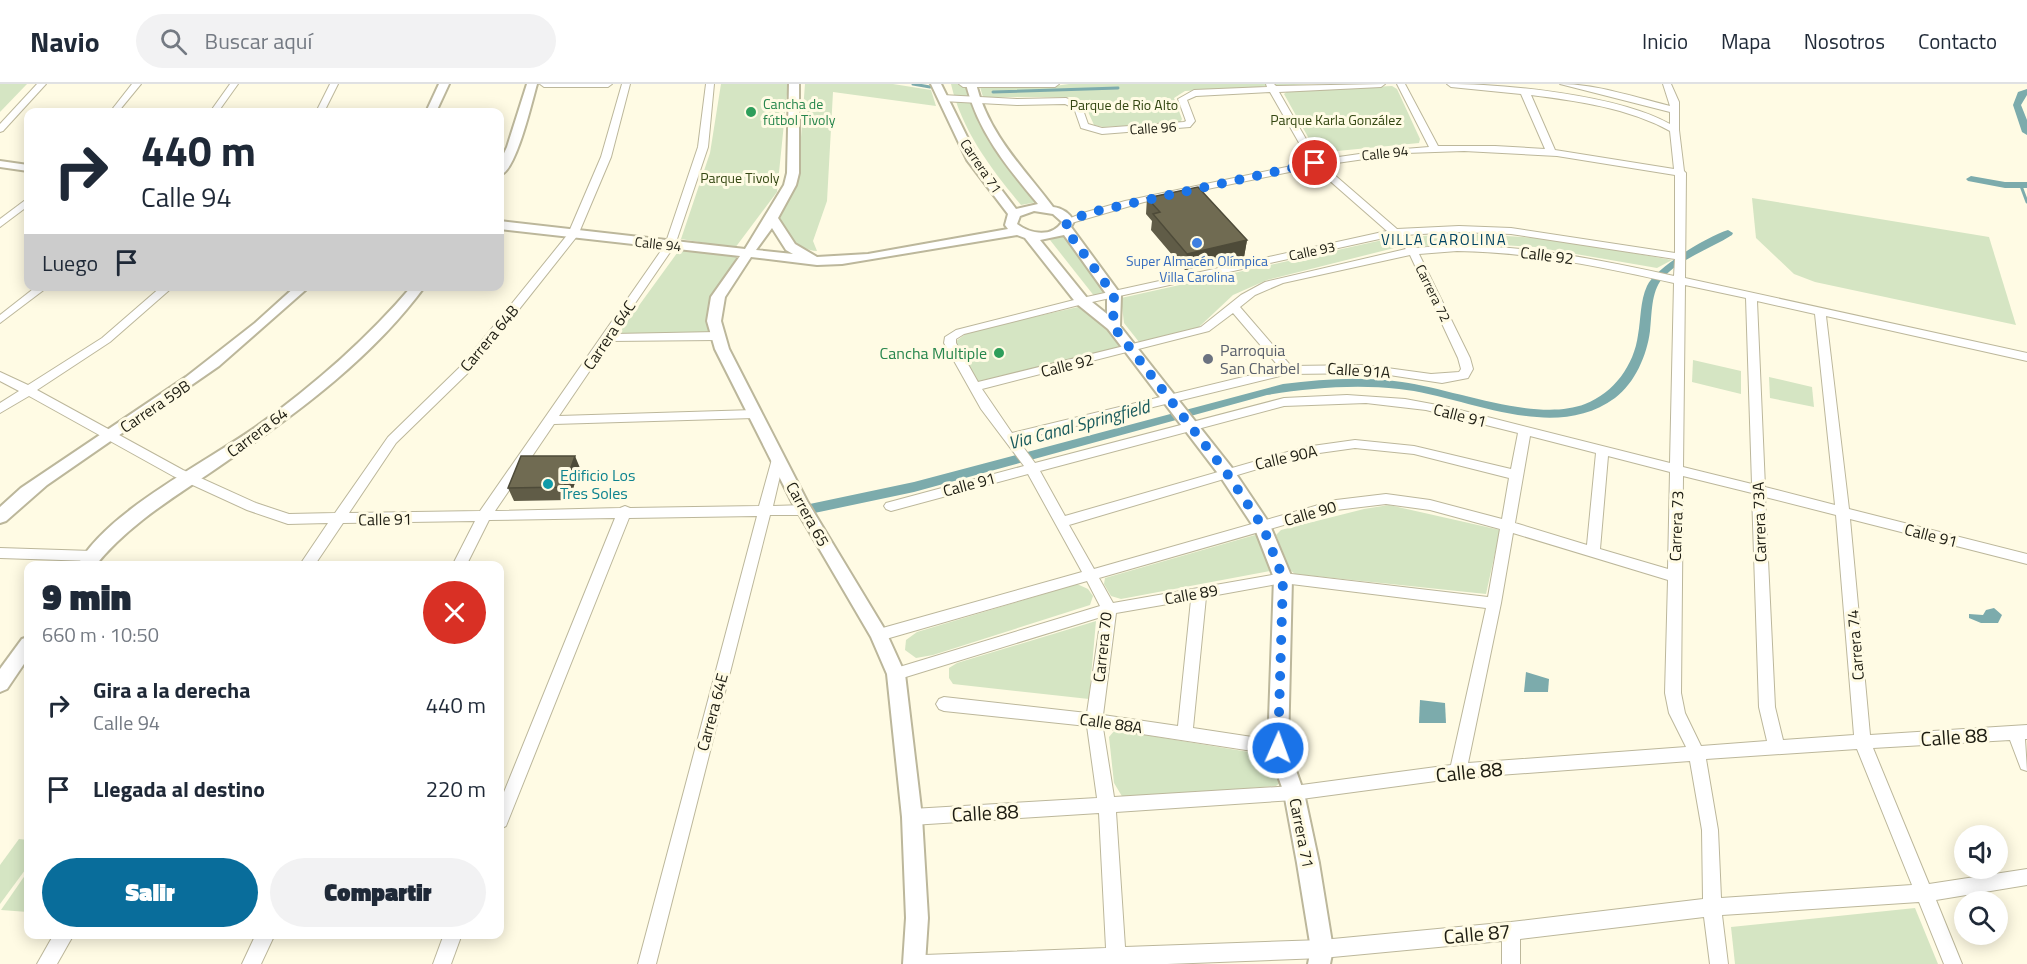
<!DOCTYPE html>
<html lang="es">
<head>
<meta charset="utf-8">
<style>
	body { margin:0; font-family:"Titillium Web",sans-serif; background:#f2f2f3; color:#1f2937; height:100vh; display:flex; flex-direction:column; font-size:22px; white-space:nowrap }
	* { box-sizing:border-box; margin:0 }
	p { font-size:20px; color:#747a83 }
	.icon { flex:none; width:33px; height:33px; fill:none; stroke:currentColor; stroke-width:2; stroke-linecap:round; stroke-linejoin:round }
	.map { position:relative; flex:1; overflow:hidden }
	.panel { position:absolute; left:24px; top:477px; width:480px; height:378px; display:flex; flex-direction:column; background:#fff; border-radius:12px; box-shadow:0 3px 15px #0003 }
	.panel>* { flex:none }
	.guide { position:absolute; left:24px; top:24px; width:480px; height:183px; border-radius:12px; box-shadow:0 3px 15px #0003; background:#fff; color:#1f2937; overflow:hidden }
	.controls { position:absolute; left:1954px; top:741px; display:grid; gap:12px }
	.controls a { display:grid; place-items:center; width:54px; height:54px; border-radius:50%; background:#fff; box-shadow:0 3px 15px #0003; font-size:30px }
	.pin { position:absolute; display:grid; place-items:center; width:51px; height:51px; color:#fff; margin:-26px; border:3px solid #fff; border-radius:50%; box-shadow:0 2px 6px #0007 }
	.me { position:absolute; width:66px; margin:-33px; rotate:2deg; stroke-linejoin:round; filter:drop-shadow(0 0 4px #0008) }
	.turn { display:flex; align-items:center; gap:21px; height:126px; padding:0 18px; font-size:27px }
	.turn .icon { width:78px; height:78px; stroke-width:2.5 }
	.turn b { display:block; font-size:42px; line-height:51px }
	.then { display:flex; align-items:center; height:57px; padding:0 18px; background:#0003; gap:12px; font-size:22px }
	.round { display:grid; place-items:center; flex:none; width:63px; height:63px; border-radius:32px; background:#f2f2f3 }
	.headline { display:flex; align-items:center; justify-content:space-between; height:102px; padding:0 18px }
	h1 { font-size:36px; font-weight:800; line-height:45px }
	.primary-button { display:flex; gap:12px; margin-top:auto; padding:12px 18px }
	.primary-button a { flex:1; height:69px; border-radius:36px; background:#096d9b; color:#fff; font-size:24px; font-weight:800; line-height:69px; text-align:center }
	.primary-button a+a { background:#f2f2f3; color:#1f2937 }
	ul { padding:0; list-style:none }
	li { display:flex; align-items:center; gap:18px; height:84px; padding:0 18px }
	li div { flex:1 }
	li b { display:block; font-size:22px }
	li em { font-style:normal }
	header { display:flex; align-items:center; gap:36px; box-sizing:border-box; height:84px; padding:0 30px; background:#fff; border-bottom:2px solid #e0e1e3 }
	header strong { font-size:28px }
	nav { display:flex; gap:33px; margin-inline-start:auto; font-size:21px }
	.search { width:420px; height:54px; background:#f2f2f3; display:flex; align-items:center; gap:15px; box-sizing:border-box; padding:0 21px; border-radius:33px; color:#747a83; font-size:22px }
	.map>svg:first-child { display:block }
	.green { fill:#d5e5c3 }
	.water { fill:#7cabac }
	.lines { fill:none; stroke-linecap:round; stroke-linejoin:round }
	.stream { stroke:#7cabac; stroke-width:3 }
	.canal { fill:#7cabac; fill-rule:evenodd }
	.minor-casing { stroke:#bcb79b; stroke-width:2 }
	.tertiary-casing { stroke:#bcb79b; stroke-width:4 }
	.minor { fill:#fff; fill-rule:evenodd }
	.tertiary { fill:#fff; fill-rule:evenodd }
	.wall { fill:#605c47 }
	.shaded-wall { fill:#4e4b39 }
	.building { fill:#706b52; stroke:#4e4b39; stroke-width:1.5 }
	.route { stroke:#1a73e8; stroke-width:10; stroke-dasharray:0 18 }
	.leisure-dot { fill:#2e9e5b; stroke:#fffbe4; stroke-width:2 }
	.shop-dot { fill:#3f7fe0; stroke:#fffbe4; stroke-width:2 }
	.worship-dot { fill:#6b7280; stroke:#fffbe4; stroke-width:2 }
	.culture-dot { fill:#0f9aa8; stroke:#fffbe4; stroke-width:2 }
	.labels { text-anchor:middle; stroke-width:6; stroke-linejoin:round; paint-order:stroke }
	.far-leisure-label { font-size:14px; fill:#27864d; stroke:#fffbe4; text-anchor:start }
	.far-park-label { font-size:14px; fill:#344712; stroke:#fffbe4 }
	.far-street-label { font-size:14px; fill:#1e1d12; stroke:#fffbe4 }
	.far-shop-label { font-size:14px; fill:#366cbe; stroke:#fffbe4 }
	.far-neighbourhood-label { font-size:15px; letter-spacing:1.5px; fill:#004362; stroke:#fffbe4 }
	.street-label { font-size:16px; fill:#1e1d12; stroke:#fffbe4 }
	.worship-label { font-size:16px; fill:#5b616d; stroke:#fffbe4; text-anchor:start }
	.leisure-label { font-size:16px; fill:#27864d; stroke:#fffbe4; text-anchor:end }
	.culture-label { font-size:16px; fill:#0d838f; stroke:#fffbe4; text-anchor:start }
	.water-label { font-size:18px; font-style:italic; fill:#1a5b5d; stroke:#fffbe4 }
	.near-street-label { font-size:20px; fill:#1e1d12; stroke:#fffbe4 }
</style>
</head>
<body>
<header>
<strong>Navio</strong>
<div class="search"><svg class="icon" aria-label="search" viewBox="0 0 24 24"><circle cx="10" cy="10" r="6"/><path d="M15 15l6 6"/></svg>Buscar aquí</div>
<nav><a>Inicio</a><a>Mapa</a><a>Nosotros</a><a>Contacto</a></nav>
</header>
<div class="map">
<svg width="2027" height="880" viewBox="0 0 2027 880">
	<rect width="100%" height="100%" fill="#fffbe4"/>
	<g class="green">
		<path d="M 0,0 L 27,0 L 0,28 Z"/>
		<path d="M 721,0 L 788,0 L 777,108 L 735,164 L 681,155 L 710,69 Z"/>
		<path d="M 805,0 L 893,0 L 931,6 L 936,22 L 833,8 L 827,117 L 813,157 L 817,167 C 798,166 785,150 779,133 L 798,93 Z"/>
		<path d="M 951,0 L 968,0 L 1037,118 L 1021,121 C 991,85 962,47 951,0 Z"/>
		<path d="M 1069,0 L 1312,0 L 1185,7 L 1174,14 L 1182,35 L 1180,39 L 1103,43 L 1094,41 L 1085,21 L 1073,13 L 983,13 L 980,3 L 1040,4 Z"/>
		<path d="M 1392,2 L 1397,5 L 1420,55 L 1419,59 L 1317,69 L 1284,10 L 1288,7 Z"/>
		<path d="M 1752,114 L 1989,153 L 2016,241 L 1815,198 L 1794,190 L 1756,154 Z"/>
		<path d="M 1457,149 L 1554,155 L 1672,176 L 1657,184 L 1535,163 L 1485,160 L 1423,162 L 1412,153 Z"/>
		<path d="M 1067,150 L 1109,209 L 1095,213 L 1050,156 Z"/>
		<path d="M 1387,155 L 1399,160 L 1398,163 L 1267,196 L 1233,211 L 1199,243 L 1139,258 L 1124,239 L 1121,214 Z"/>
		<path d="M 680,165 L 737,173 L 710,216 L 709,249 L 619,249 Z"/>
		<path d="M 1078,223 L 1111,247 L 1119,263 L 978,299 L 955,258 L 968,248 Z"/>
		<path d="M 1693,276 L 1741,287 L 1741,310 L 1692,298 Z"/>
		<path d="M 1769,293 L 1812,303 L 1814,323 L 1770,314 Z"/>
		<path d="M 1389,421 L 1500,446 L 1486,510 L 1295,490 L 1290,486 L 1276,451 L 1281,446 L 1364,425 Z"/>
		<path d="M 1255,451 L 1262,453 L 1273,483 L 1270,487 L 1121,515 L 1111,512 L 1104,500 L 1105,494 Z"/>
		<path d="M 1077,500 L 1088,505 L 1093,512 L 1090,521 L 933,571 L 916,574 L 905,566 L 906,556 L 917,548 Z"/>
		<path d="M 1096,537 L 1089,615 L 953,600 L 949,594 L 949,584 L 957,579 Z"/>
		<path d="M 1115,646 L 1261,670 C 1276,675 1278,683 1281,698 L 1276,702 L 1123,714 L 1114,699 L 1109,653 Z"/>
		<path d="M 19,755 L 28,756 L 28,782 L 0,820 L 0,781 Z"/>
		<path d="M 28,787 L 28,828 L 1,826 Z"/>
		<path d="M 1915,824 L 1938,880 L 1735,880 L 1731,843 Z"/>
	</g>
	<g class="water">
		<path d="M 1994,524 L 2002,531 L 1998,539 L 1981,539 L 1969,534 L 1969,530 L 1983,531 L 1986,526 Z"/>
		<path d="M 1526,588 L 1549,595 L 1548,608 L 1524,608 Z"/>
		<path d="M 1420,616 L 1445,619 L 1446,639 L 1419,639 Z"/>
	</g>
	<g class="lines">
		<g class="stream">
			<path d="M 913,0 L 930,3"/>
			<path d="M 993,8 L 1118,4"/>
			<path d="M 2021,102 L 2027,118"/>
		</g>
		<g class="canal">
			<path d="M 2027,5 L 2027,11 L 2021,21 L 2027,36 L 2027,51 L 2022,48 L 2013,21 L 2018,8 Z"/>
			<path d="M 1971,92 L 2005,98 L 2027,98 L 2027,104 L 2005,104 L 1968,97 L 1966,95 Z"/>
			<path d="M 1728,146 L 1733,149 L 1732,151 C 1710,165 1679,175 1662,195 C 1651,208 1652,230 1650,247 C 1647,271 1635,299 1615,314 C 1552,360 1467,312 1399,305 C 1355,300 1310,304 1267,311 L 914,408 L 805,431 L 798,426 L 805,421 L 914,398 L 1283,300 C 1322,295 1363,292 1402,298 C 1454,305 1536,339 1585,320 C 1614,309 1634,281 1638,251 C 1641,235 1640,217 1647,202 C 1655,184 1708,152 1728,146 Z"/>
		</g>
		<defs>
			<g id="minor">
				<path d="M 37,0 L 46,0 L 3,47 L 0,48 L 0,40 Z"/>
				<path d="M 132,0 L 141,0 L 118,28 L 110,28 Z"/>
				<path d="M 230,0 L 238,0 L 218,28 L 210,28 Z"/>
				<path d="M 330,0 L 338,0 L 324,28 L 316,28 Z"/>
				<path d="M 540,0 L 612,0 L 608,3 L 544,3 Z"/>
				<path d="M 622,0 L 630,0 L 611,73 L 578,151 L 471,286 L 396,359 L 349,429 L 480,427 L 665,161 L 698,63 L 706,0 L 714,0 L 708,63 L 675,161 L 614,250 L 717,248 L 723,252 L 717,256 L 610,257 L 559,332 L 754,326 L 760,330 L 754,334 L 554,340 L 495,427 L 620,424 L 625,422 L 630,424 L 759,422 L 772,375 L 778,371 L 784,375 L 773,422 L 805,421 L 812,426 L 805,431 L 770,431 L 656,880 L 638,880 L 757,432 L 629,434 L 508,737 L 506,742 L 500,745 L 500,718 L 615,434 L 489,436 L 466,482 L 452,482 L 475,437 L 343,439 L 314,482 L 299,482 L 328,439 L 288,440 L 247,426 L 173,392 L 29,312 L 0,329 L 0,319 L 19,307 L 0,297 L 0,288 L 28,301 L 102,254 L 162,202 L 174,202 L 110,258 L 37,306 L 183,386 L 256,419 L 289,430 L 335,429 L 388,353 L 463,280 L 568,150 L 601,73 Z"/>
				<path d="M 959,0 L 1059,0 L 1055,3 L 963,3 Z"/>
				<path d="M 1266,0 L 1274,0 L 1276,2 L 1385,0 L 1381,3 L 1279,8 L 1318,76 L 1380,67 L 1429,63 L 1397,0 L 1405,0 L 1438,62 L 1495,62 L 1545,65 L 1521,10 L 1451,3 L 1447,0 C 1507,0 1618,11 1670,40 L 1670,28 L 1560,0 C 1597,0 1634,13 1670,22 L 1663,0 L 1671,0 L 1679,18 L 1679,46 L 1684,87 L 1686,89 L 1685,194 L 2027,269 L 2027,277 L 1826,232 L 1849,425 L 2027,470 L 2027,480 L 1850,435 L 1870,651 L 2027,641 L 2027,655 L 2025,655 L 2027,687 L 2021,685 L 2010,656 L 1873,664 L 1929,800 L 2027,785 L 2027,801 L 1936,816 L 1962,880 L 1944,880 L 1919,818 L 1722,831 L 1728,880 L 1710,880 L 1704,833 L 1520,855 L 1520,880 L 1502,880 L 1502,857 L 1322,874 L 1167,880 L 915,880 L 917,873 L 924,871 L 1106,864 L 1099,729 L 912,741 L 906,738 L 904,733 L 906,728 L 912,725 L 1097,714 L 1087,642 L 944,627 L 939,625 L 936,620 L 939,615 L 944,613 L 1087,629 L 1101,533 L 896,596 L 891,594 L 888,590 L 891,586 L 896,584 L 1100,522 L 1087,497 L 879,557 L 874,555 L 872,551 L 874,547 L 879,545 L 1082,488 L 1028,390 L 891,427 L 886,425 L 884,422 L 886,419 L 1024,382 L 981,325 L 944,259 L 945,253 L 956,246 L 1082,214 L 1387,147 L 1314,83 L 1144,118 L 1068,140 L 1063,137 L 1083,129 L 1125,117 L 1310,78 L 1270,8 L 1196,12 L 1187,16 L 1195,37 L 1190,43 L 1102,50 L 1081,44 L 1074,24 L 1065,20 L 1017,21 L 942,17 L 938,14 L 942,11 L 1017,15 L 1066,14 L 1081,20 L 1088,40 L 1102,44 L 1184,38 L 1186,37 L 1178,15 L 1194,6 L 1267,3 ZM 1531,11 C 1578,17 1628,24 1670,47 L 1674,85 L 1555,66 ZM 1464,67 L 1557,72 L 1675,91 L 1675,169 L 1511,144 L 1459,142 L 1397,145 L 1323,81 L 1406,69 ZM 1459,148 L 1511,150 L 1675,175 L 1674,192 C 1588,173 1504,156 1416,164 L 1403,151 ZM 1393,152 L 1406,165 L 1265,198 L 1241,211 L 1201,243 L 978,298 L 956,259 L 956,255 L 964,250 L 1083,220 ZM 1457,167 C 1531,168 1602,183 1674,199 L 1670,379 L 1448,323 L 1405,315 L 1347,311 L 1284,314 L 1035,379 L 1018,356 L 1288,290 L 1376,289 L 1442,299 L 1468,294 L 1473,285 L 1470,274 L 1419,170 ZM 1410,171 L 1458,274 L 1461,285 L 1459,288 L 1431,290 L 1365,281 L 1291,282 L 1240,223 L 1255,211 L 1283,199 ZM 1685,201 L 1746,214 L 1752,400 L 1683,383 ZM 1757,217 L 1815,230 L 1835,421 L 1765,403 ZM 1233,229 L 1280,284 L 1012,349 L 982,305 L 1209,247 ZM 1366,319 L 1426,326 L 1518,349 L 1511,385 L 1414,362 L 1355,356 L 1305,363 L 1065,432 L 1040,387 L 1284,322 ZM 1530,352 L 1596,369 L 1587,461 L 1515,439 ZM 1355,364 L 1414,370 L 1509,394 L 1502,435 L 1430,416 L 1386,410 L 1336,416 L 1094,485 L 1069,441 L 1305,371 ZM 1608,372 L 1670,388 L 1668,485 L 1600,465 ZM 1683,392 L 1752,409 L 1759,623 L 1767,657 L 1701,662 L 1685,629 L 1681,609 ZM 1765,413 L 1836,431 L 1854,651 L 1783,656 L 1775,623 ZM 1386,420 L 1430,426 L 1500,445 L 1488,513 L 1283,489 L 1113,519 L 1099,494 L 1336,426 ZM 1513,449 L 1668,496 L 1665,609 L 1669,629 L 1686,663 L 1468,679 L 1501,519 ZM 1283,499 L 1486,524 L 1451,681 L 1294,702 L 1114,713 L 1103,644 L 1278,671 L 1284,669 L 1286,664 L 1284,659 L 1278,657 L 1193,644 L 1206,513 ZM 1191,516 L 1178,642 L 1103,631 L 1116,529 ZM 1857,665 L 1912,801 L 1721,814 L 1718,746 L 1706,675 ZM 1690,677 L 1702,746 L 1703,815 L 1511,838 L 1322,856 L 1125,863 L 1116,728 L 1294,716 L 1458,694 Z"/>
				<path d="M 28,114 L 28,122 L 0,143 L 0,135 Z"/>
				<path d="M 37,202 L 49,202 L 0,239 L 0,231 Z"/>
				<path d="M 0,464 L 92,467 L 97,468 L 99,472 L 97,476 L 92,477 L 0,474 Z"/>
				<path d="M 54,850 L 74,850 L 57,880 L 37,880 Z"/>
				<path d="M 256,850 L 275,850 L 261,880 L 242,880 Z"/>
				<path d="M 444,850 L 462,850 L 451,880 L 433,880 Z"/>
			</g>
			<g id="tertiary">
				<path d="M 439,0 L 449,0 L 436,28 L 426,28 Z"/>
				<path d="M 527,0 L 537,0 C 532,17 516,88 500,91 L 500,78 L 507,63 Z"/>
				<path d="M 789,0 L 799,0 L 799,89 L 796,101 L 778,134 L 795,160 L 817,173 L 868,170 L 1008,145 L 1005,141 L 1008,130 L 967,76 L 931,0 L 941,0 L 978,75 L 1016,125 L 1038,120 C 1007,83 978,48 966,0 L 976,0 C 989,51 1022,82 1053,123 C 1062,124 1069,129 1074,137 L 1071,143 L 1121,211 L 1120,242 L 1232,384 L 1269,439 L 1292,494 L 1288,664 L 1304,709 L 1319,779 L 1333,865 L 1330,880 L 1308,880 L 1311,865 L 1297,779 L 1284,709 L 1268,664 L 1274,494 L 1255,445 L 1220,392 L 1108,245 L 1077,220 L 1025,154 L 1017,151 L 842,180 L 817,181 L 751,173 L 725,213 L 721,237 L 729,265 L 807,417 L 885,546 L 905,590 L 922,733 L 928,834 L 925,880 L 903,880 L 906,834 L 902,733 L 887,590 L 871,553 L 792,418 L 715,265 L 707,237 L 711,213 L 740,172 L 500,145 L 500,137 L 745,165 L 784,101 L 787,89 ZM 1034,127 L 1053,130 L 1062,138 C 1052,154 1030,150 1017,140 L 1020,132 ZM 772,144 L 786,166 L 793,170 L 756,166 ZM 1064,151 L 1107,211 L 1107,230 L 1087,214 L 1040,156 Z"/>
				<path d="M 0,77 L 28,81 L 28,87 L 0,83 Z"/>
				<path d="M 296,202 L 310,202 L 219,282 L 47,401 L 6,437 L 0,439 L 0,423 L 21,404 L 186,293 L 255,239 Z"/>
				<path d="M 412,202 L 425,202 C 373,273 299,328 227,377 C 180,410 131,437 95,482 L 77,482 C 107,427 205,379 256,343 C 313,302 366,256 412,202 Z"/>
				<path d="M 28,553 L 28,574 L 7,605 L 0,608 L 0,585 L 22,555 Z"/>
			</g>
		</defs>
		<use href="#minor" class="minor-casing"/>
		<use href="#tertiary" class="tertiary-casing"/>
		<use href="#minor" class="minor"/>
		<use href="#tertiary" class="tertiary"/>
	</g>
	<g class="wall">
		<path d="M 1147,114 L 1247,156 L 1244,173 L 1185,186 L 1151,146 L 1152,137 L 1146,130 Z"/>
		<path d="M 580,384 L 569,416 L 514,417 L 508,404 Z"/>
	</g>
	<g class="shaded-wall">
		<path d="M 1247,156 L 1244,173 L 1185,186 L 1187,170 Z"/>
		<path d="M 575,372 L 580,384 L 569,416 L 564,403 Z"/>
	</g>
	<g class="building">
		<path d="M 1198,103 L 1247,156 L 1187,170 L 1153,130 L 1160,128 L 1147,114 Z"/>
		<path d="M 521,372 L 575,372 L 564,403 L 508,404 Z"/>
	</g>
	<g class="lines">
		<path class="route" d="M 1278,664 L 1283,494 L 1263,443 L 1226,388 L 1113,242 L 1114,211 L 1065,144 L 1068,137 L 1092,128 L 1315,79"/>
	</g>
	<g class="leisure-dot">
		<circle cx="751" cy="28" r="6"/>
		<circle cx="999" cy="269" r="6"/>
	</g>
	<circle class="shop-dot" cx="1197" cy="159" r="6"/>
	<circle class="worship-dot" cx="1208" cy="275" r="6"/>
	<circle class="culture-dot" cx="548" cy="400" r="6"/>
	<g class="labels">
		<g class="far-leisure-label">
			<text x="763" y="25">Cancha de<tspan x="763" dy="16">fútbol Tivoly</tspan></text>
		</g>
		<g class="far-park-label">
			<text x="1124" y="26">Parque de Rio Alto</text>
			<text x="1336" y="41">Parque Karla González</text>
			<text x="740" y="99">Parque Tivoly</text>
		</g>
		<g class="far-street-label">
			<text transform="translate(1153 44) rotate(-4)" y="5">Calle 96</text>
			<text transform="translate(1385 69) rotate(-6)" y="5">Calle 94</text>
			<text transform="translate(981 82) rotate(56)" y="5">Carrera 71</text>
			<text transform="translate(658 160) rotate(6)" y="5">Calle 94</text>
			<text transform="translate(1312 167) rotate(-12)" y="5">Calle 93</text>
			<text transform="translate(1433 209) rotate(64)" y="5">Carrera 72</text>
		</g>
		<g class="far-shop-label">
			<text x="1197" y="182">Super Almacén Olímpica<tspan x="1197" dy="16">Villa Carolina</tspan></text>
		</g>
		<g class="far-neighbourhood-label">
			<text x="1444" y="161">VILLA CAROLINA</text>
		</g>
		<g class="street-label">
			<text transform="translate(1547 171) rotate(7)" y="6">Calle 92</text>
			<text transform="translate(609 251) rotate(-56)" y="6">Carrera 64C</text>
			<text transform="translate(489 254) rotate(-50)" y="6">Carrera 64B</text>
			<text transform="translate(1067 281) rotate(-14)" y="6">Calle 92</text>
			<text transform="translate(1359 286) rotate(4)" y="6">Calle 91A</text>
			<text transform="translate(155 322) rotate(-34)" y="6">Carrera 59B</text>
			<text transform="translate(1460 331) rotate(14)" y="6">Calle 91</text>
			<text transform="translate(257 348) rotate(-37)" y="6">Carrera 64</text>
			<text transform="translate(1286 373) rotate(-13)" y="6">Calle 90A</text>
			<text transform="translate(969 400) rotate(-15)" y="6">Calle 91</text>
			<text transform="translate(1310 429) rotate(-16)" y="6">Calle 90</text>
			<text transform="translate(808 430) rotate(61)" y="6">Carrera 65</text>
			<text transform="translate(385 435) rotate(-1)" y="6">Calle 91</text>
			<text transform="translate(1759 438) rotate(-92)" y="6">Carrera 73A</text>
			<text transform="translate(1676 442) rotate(-88)" y="6">Carrera 73</text>
			<text transform="translate(1931 451) rotate(14)" y="6">Calle 91</text>
			<text transform="translate(1191 510) rotate(-10)" y="6">Calle 89</text>
			<text transform="translate(1855 561) rotate(-95)" y="6">Carrera 74</text>
			<text transform="translate(1102 563) rotate(-84)" y="6">Carrera 70</text>
			<text transform="translate(712 628) rotate(-75)" y="6">Carrera 64E</text>
			<text transform="translate(1111 639) rotate(8)" y="6">Calle 88A</text>
			<text transform="translate(1302 749) rotate(79)" y="6">Carrera 71</text>
		</g>
		<g class="worship-label">
			<text x="1220" y="272">Parroquia<tspan x="1220" dy="18">San Charbel</tspan></text>
		</g>
		<g class="leisure-label">
			<text x="987" y="275">Cancha Multiple</text>
		</g>
		<g class="culture-label">
			<text x="560" y="397">Edificio Los<tspan x="560" dy="18">Tres Soles</tspan></text>
		</g>
		<g class="water-label">
			<text transform="translate(1079 341) rotate(-15)" y="6">Via Canal Springfield</text>
		</g>
		<g class="near-street-label">
			<text transform="translate(1954 653) rotate(-4)" y="7">Calle 88</text>
			<text transform="translate(1469 688) rotate(-6)" y="7">Calle 88</text>
			<text transform="translate(985 729) rotate(-3)" y="7">Calle 88</text>
			<text transform="translate(1477 850) rotate(-5)" y="7">Calle 87</text>
		</g>
	</g>
</svg>
<div class="controls">
<a><svg class="icon" aria-label="sound" viewBox="0 0 24 24"><path d="M4 9h4l5-4v14l-5-4H4zM17 9q2 3 0 6"/></svg></a>
<a><svg class="icon" aria-label="search" viewBox="0 0 24 24"><circle cx="10" cy="10" r="6"/><path d="M15 15l6 6"/></svg></a>
</div>
<div class="pin" style="left:1315px;top:79px;background:#d93025"><svg class="icon" aria-label="arrive" viewBox="0 0 24 24"><path d="M6 21V4h12l-3 4 3 4H6"/></svg></div>
<svg class="me" style="left:1278px;top:664px" viewBox="-20 -20 40 40"><circle r="17" fill="#1a73e8" stroke="#fff" stroke-width="3"/><path d="M0-11L8 9 0 5-8 9z" fill="#fff"/></svg>
<div class="guide">
<div class="turn"><svg class="icon" aria-label="right" viewBox="0 0 24 24"><path d="M7 20v-9h11M14 6l5 5-5 5"/></svg><div><b>440 m</b>Calle 94</div></div>
<div class="then">Luego<svg class="icon" aria-label="arrive" viewBox="0 0 24 24"><path d="M6 21V4h12l-3 4 3 4H6"/></svg></div>
</div>
<section class="panel">
<div class="headline"><div><h1>9 min</h1><p>660 m · 10:50</p></div><a class="round" style="background:#d93025;color:#fff"><svg class="icon" aria-label="close" viewBox="0 0 24 24"><path d="M6 6l12 12M18 6L6 18"/></svg></a></div>
<ul>
<li><svg class="icon" aria-label="right" viewBox="0 0 24 24"><path d="M7 20v-9h11M14 6l5 5-5 5"/></svg><div><b>Gira a la derecha</b><p>Calle 94</p></div><em>440 m</em></li>
<li><svg class="icon" aria-label="arrive" viewBox="0 0 24 24"><path d="M6 21V4h12l-3 4 3 4H6"/></svg><div><b>Llegada al destino</b></div><em>220 m</em></li>
</ul>
<div class="primary-button"><a>Salir</a><a>Compartir</a></div>
</section>
</div>
</body>
</html>
